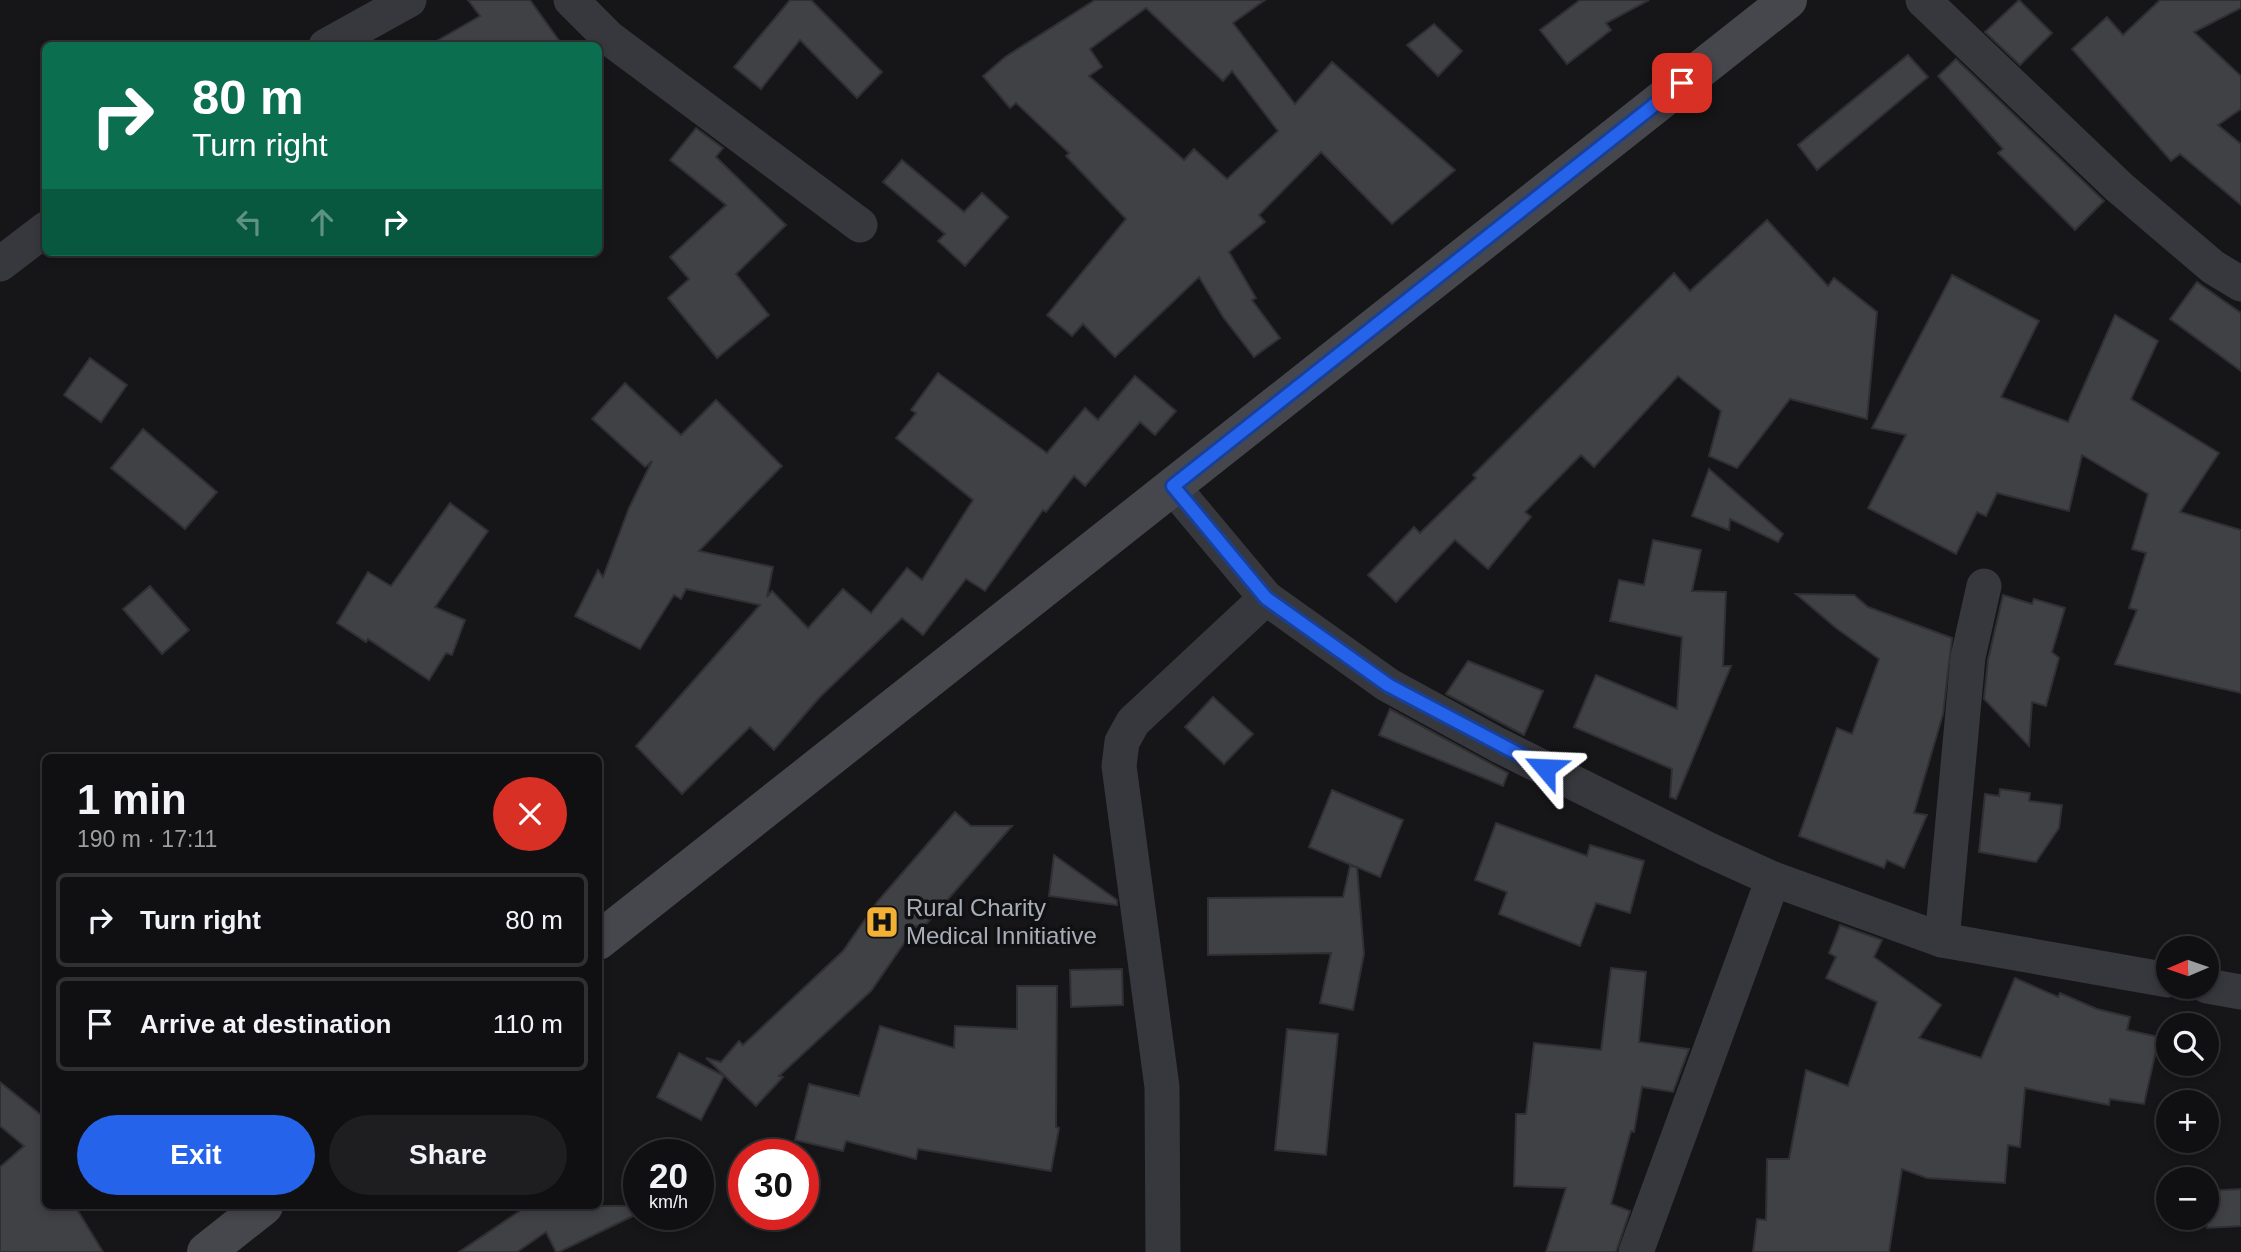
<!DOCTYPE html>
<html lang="en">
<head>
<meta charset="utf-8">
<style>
	body { margin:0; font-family:Arial,sans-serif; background:#1e1e20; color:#f1f3f6; height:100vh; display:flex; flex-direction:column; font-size:26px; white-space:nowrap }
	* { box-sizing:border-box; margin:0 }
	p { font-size:23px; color:#9c9d9f }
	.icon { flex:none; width:38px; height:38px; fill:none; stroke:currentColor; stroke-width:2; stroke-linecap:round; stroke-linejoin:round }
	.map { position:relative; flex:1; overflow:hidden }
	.side { position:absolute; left:42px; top:754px; width:560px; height:455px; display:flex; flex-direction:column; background:#101012; border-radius:10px; box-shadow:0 4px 10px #0003,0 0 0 2px #303032 }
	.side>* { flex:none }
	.hud { position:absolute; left:42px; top:42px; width:560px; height:214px; border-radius:10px; box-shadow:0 4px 10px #0003,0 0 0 2px #303032; background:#0b6e4f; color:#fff; overflow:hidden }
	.needle { width:46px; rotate:268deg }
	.buttons { position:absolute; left:2156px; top:936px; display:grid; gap:14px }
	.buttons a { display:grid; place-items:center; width:63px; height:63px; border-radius:50%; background:#101012; box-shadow:0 4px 10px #0003,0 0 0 2px #303032; font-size:35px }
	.speed { position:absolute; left:623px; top:1139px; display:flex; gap:14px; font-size:35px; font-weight:700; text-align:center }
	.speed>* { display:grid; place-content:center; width:91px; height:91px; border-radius:50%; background:#101012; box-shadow:0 4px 10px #0003,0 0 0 2px #303032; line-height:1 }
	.speed small { font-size:18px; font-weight:400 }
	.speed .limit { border:10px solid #d22; background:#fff; color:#111 }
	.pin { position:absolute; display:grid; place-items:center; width:60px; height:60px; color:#fff; margin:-30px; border-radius:14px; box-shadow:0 4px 10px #0006 }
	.me { position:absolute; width:77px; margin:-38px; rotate:296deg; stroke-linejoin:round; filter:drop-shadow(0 0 5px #0008) }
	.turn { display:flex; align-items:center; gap:24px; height:147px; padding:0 35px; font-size:32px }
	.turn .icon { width:91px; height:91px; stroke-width:2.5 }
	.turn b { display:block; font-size:49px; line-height:60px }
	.lanes { display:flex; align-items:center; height:66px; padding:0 35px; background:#0003; justify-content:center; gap:35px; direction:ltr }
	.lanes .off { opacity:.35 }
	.round { display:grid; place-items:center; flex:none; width:74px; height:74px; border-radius:37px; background:#1e1e20 }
	.overview { display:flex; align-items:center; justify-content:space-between; height:119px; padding:0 35px }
	h1 { font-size:42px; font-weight:800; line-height:52px }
	.action { display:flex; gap:14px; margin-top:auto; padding:14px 35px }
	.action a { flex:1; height:80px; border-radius:42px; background:#2563eb; color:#fff; font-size:28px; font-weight:800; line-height:80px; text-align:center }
	.action a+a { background:#1e1e20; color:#f1f3f6 }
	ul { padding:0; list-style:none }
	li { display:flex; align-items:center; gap:21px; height:94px; margin:0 14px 10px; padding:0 21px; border:4px solid #303032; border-radius:10px }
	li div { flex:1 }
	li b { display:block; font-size:26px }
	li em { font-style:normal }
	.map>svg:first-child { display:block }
	.building { fill:#404145; stroke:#303034; stroke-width:2; fill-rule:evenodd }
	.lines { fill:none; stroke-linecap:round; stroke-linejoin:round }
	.minor { stroke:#37383d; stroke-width:35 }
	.secondary { stroke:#45474d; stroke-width:38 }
	.route-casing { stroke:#184099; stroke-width:18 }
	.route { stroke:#2563eb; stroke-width:12 }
	.labels { text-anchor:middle; stroke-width:7; stroke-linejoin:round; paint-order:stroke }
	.poi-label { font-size:24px; fill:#a8adb8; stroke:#111113; text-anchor:start }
</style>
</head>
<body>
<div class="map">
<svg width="2241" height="1252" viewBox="0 0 2241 1252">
	<rect width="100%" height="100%" fill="#161618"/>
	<g class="building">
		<path d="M 468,0 L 530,0 L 563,46 L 428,46 L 480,16 Z"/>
		<path d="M 790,0 L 811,0 L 882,72 L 857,98 L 800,40 L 761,89 L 734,67 Z"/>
		<path d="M 1095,0 L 1265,0 L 1233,23 L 1295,104 L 1332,62 L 1455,170 L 1392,224 L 1321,152 L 1259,215 L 1265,222 L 1229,252 L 1256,298 L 1252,300 L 1280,338 L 1254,357 L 1223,317 L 1199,277 L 1115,357 L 1083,324 L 1072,336 L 1047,315 L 1126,219 L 1066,156 L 1069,153 L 1016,103 L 1010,108 L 983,76 L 1005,57 ZM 1146,8 L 1223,81 L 1232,71 L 1278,131 L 1227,179 L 1194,149 L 1184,160 L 1089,76 L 1102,67 L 1090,49 Z"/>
		<path d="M 1580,0 L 1649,0 L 1606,23 L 1611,30 L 1567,64 L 1540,30 Z"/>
		<path d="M 2019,0 L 2052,33 L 2020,65 L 1985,32 Z"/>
		<path d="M 2160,0 L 2241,0 L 2241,8 L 2194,32 L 2241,76 L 2241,109 L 2218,125 L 2241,144 L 2241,205 L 2180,154 L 2171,161 L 2072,49 L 2107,17 L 2123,35 Z"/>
		<path d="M 1434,24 L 1462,51 L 1438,76 L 1407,45 Z"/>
		<path d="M 1908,55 L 1928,77 L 1817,170 L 1798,145 Z"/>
		<path d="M 1956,59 L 2104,201 L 2075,230 L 1998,153 L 2003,149 L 1938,76 Z"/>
		<path d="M 696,128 L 723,148 L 716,157 L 786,225 L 736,274 L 769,315 L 717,358 L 668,298 L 689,279 L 670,257 L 726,205 L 670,160 Z"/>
		<path d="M 902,160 L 964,212 L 982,193 L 1008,217 L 965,266 L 938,241 L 945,234 L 883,182 Z"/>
		<path d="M 1767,220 L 1828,286 L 1834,278 L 1877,312 L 1867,419 L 1790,399 L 1737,468 L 1709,456 L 1721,411 L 1678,376 L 1594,467 L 1581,455 L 1525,512 L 1531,517 L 1488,569 L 1455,540 L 1396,602 L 1368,575 L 1414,527 L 1420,533 L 1476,478 L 1473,475 L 1674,273 L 1690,291 Z"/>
		<path d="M 1952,275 L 2039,321 L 2001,397 L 2068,422 L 2115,315 L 2158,341 L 2131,399 L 2219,453 L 2180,512 L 2241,530 L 2241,693 L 2115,664 L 2137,610 L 2129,608 L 2146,553 L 2132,549 L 2148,494 L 2082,455 L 2069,511 L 1997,493 L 1986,516 L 1977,512 L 1956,554 L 1868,508 L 1906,435 L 1872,428 Z"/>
		<path d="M 2197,282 L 2241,313 L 2241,371 L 2170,319 Z"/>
		<path d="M 90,358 L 127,385 L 101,422 L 64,395 Z"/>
		<path d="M 938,373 L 1047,453 L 1085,408 L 1098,420 L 1135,376 L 1176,411 L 1155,435 L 1140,422 L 1085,486 L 1074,476 L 1046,512 L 1043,510 L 985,591 L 966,579 L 923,635 L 902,618 L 819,698 L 774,750 L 750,727 L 682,794 L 636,746 L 760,605 L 686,589 L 681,599 L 674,595 L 640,649 L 575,616 L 598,570 L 603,577 L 629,508 L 652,461 L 645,467 L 592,419 L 625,383 L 681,435 L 716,400 L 782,466 L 699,551 L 773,567 L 767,597 L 772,591 L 808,628 L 843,589 L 871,613 L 907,568 L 922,580 L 973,500 L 896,438 L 916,413 L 911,410 Z"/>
		<path d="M 143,429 L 217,492 L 185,529 L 111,468 Z"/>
		<path d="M 1709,469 L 1783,534 L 1778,542 L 1730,519 L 1729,530 L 1692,516 Z"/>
		<path d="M 450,503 L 488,531 L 435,607 L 465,620 L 452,655 L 446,653 L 429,680 L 368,639 L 366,642 L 337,623 L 368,572 L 391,586 Z"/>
		<path d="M 1653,540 L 1701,550 L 1692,591 L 1726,592 L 1723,666 L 1731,666 L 1676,799 L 1670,797 L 1672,769 L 1574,727 L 1596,675 L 1677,709 L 1682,637 L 1610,621 L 1619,580 L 1644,585 Z"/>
		<path d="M 150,586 L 189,630 L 162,654 L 123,609 Z"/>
		<path d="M 1796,594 L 1854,595 L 1868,607 L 1952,638 L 1943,714 L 1914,813 L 1927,815 L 1904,868 L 1887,860 L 1884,868 L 1799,836 L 1837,728 L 1852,734 L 1879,659 L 1836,628 Z"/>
		<path d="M 2003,595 L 2032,604 L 2034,599 L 2065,608 L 2052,652 L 2059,658 L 2046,706 L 2032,702 L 2029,746 L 1984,699 L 1988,660 Z"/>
		<path d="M 1468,661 L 1543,691 L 1524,735 L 1446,694 Z"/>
		<path d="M 1213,697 L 1253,734 L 1224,764 L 1185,727 Z"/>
		<path d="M 1390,709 L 1508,773 L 1503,786 L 1379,735 Z"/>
		<path d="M 2000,789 L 2030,793 L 2029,801 L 2062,805 L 2059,828 L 2036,862 L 1979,852 L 1985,794 L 1999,796 Z"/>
		<path d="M 1332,790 L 1403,820 L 1380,877 L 1357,867 L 1364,954 L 1353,1010 L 1320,1003 L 1331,953 L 1208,955 L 1208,898 L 1343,897 L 1350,866 L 1356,867 L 1309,847 Z"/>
		<path d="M 955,812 L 971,826 L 1012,826 L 921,930 L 916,926 L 871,991 L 779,1076 L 783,1077 L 756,1106 L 706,1058 L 721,1062 L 739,1041 L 743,1045 L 843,951 L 877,902 Z"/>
		<path d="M 1496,823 L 1587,856 L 1590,845 L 1644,861 L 1630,913 L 1596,903 L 1580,946 L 1499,914 L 1507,892 L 1475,880 Z"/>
		<path d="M 1054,855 L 1117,900 L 1117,905 L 1049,896 Z"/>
		<path d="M 1840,925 L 1882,940 L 1874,957 L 1941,1005 L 1919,1038 L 1981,1058 L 2015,978 L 2058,997 L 2060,993 L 2097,1009 L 2130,1017 L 2127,1030 L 2159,1037 L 2144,1104 L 2110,1099 L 2109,1105 L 2025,1088 L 2020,1147 L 2008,1145 L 2005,1183 L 1927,1178 L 1902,1169 L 1889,1252 L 1753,1252 L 1757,1219 L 1766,1220 L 1767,1159 L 1789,1159 L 1806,1070 L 1848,1086 L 1877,1002 L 1826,978 L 1836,957 L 1829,953 Z"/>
		<path d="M 1611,968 L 1646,972 L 1639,1042 L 1689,1049 L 1673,1092 L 1642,1087 L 1634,1132 L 1631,1131 L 1611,1204 L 1630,1211 L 1616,1252 L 1546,1252 L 1566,1188 L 1514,1186 L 1516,1114 L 1526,1114 L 1534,1043 L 1601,1050 Z"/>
		<path d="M 1122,969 L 1123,1005 L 1071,1007 L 1070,970 Z"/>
		<path d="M 1017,986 L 1057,986 L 1056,1127 L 1059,1128 L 1051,1171 L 918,1149 L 916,1159 L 846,1141 L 843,1151 L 795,1140 L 809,1084 L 859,1096 L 880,1026 L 954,1048 L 955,1026 L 1017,1029 Z"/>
		<path d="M 1287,1029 L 1338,1034 L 1326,1155 L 1275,1150 Z"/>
		<path d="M 679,1053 L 724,1076 L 701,1120 L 657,1097 Z"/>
		<path d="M 0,1082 L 46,1119 L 46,1206 L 75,1206 L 103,1252 L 0,1252 L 0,1167 L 24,1146 L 0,1126 Z"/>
		<path d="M 2241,1189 L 2241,1226 L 2207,1228 L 2207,1191 Z"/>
		<path d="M 527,1206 L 639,1206 L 639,1213 L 559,1252 L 556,1252 L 546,1232 L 517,1252 L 459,1252 Z"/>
	</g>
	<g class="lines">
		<g class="minor">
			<path d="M 571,0 L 609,38 L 860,225"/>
			<path d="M 1923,0 L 2119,187 L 2213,267 L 2241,284"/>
			<path d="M 326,46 L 409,0"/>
			<path d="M 0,264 L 46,229"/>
			<path d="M 1173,487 L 1266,598 L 1388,685 L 1498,745 L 1707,849 L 1773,879 L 1942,940 L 2168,980"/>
			<path d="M 1942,940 L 1968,657 L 1984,586"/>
			<path d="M 2207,986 L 2241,992"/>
			<path d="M 1163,1252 L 1162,1087 L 1119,766 L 1122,742 L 1133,722 L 1266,598"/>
			<path d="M 1636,1252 L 1773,879"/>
		</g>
		<g class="secondary">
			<path d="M 598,941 L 1788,0"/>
			<path d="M 206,1252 L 264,1206"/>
		</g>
	</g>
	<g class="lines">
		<defs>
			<path id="route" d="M 1545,768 L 1388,685 L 1266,598 L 1173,486 L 1682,83"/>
		</defs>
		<use href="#route" class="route-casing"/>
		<use href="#route" class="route"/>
	</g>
	<defs>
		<symbol id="hospital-square" viewBox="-11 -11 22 22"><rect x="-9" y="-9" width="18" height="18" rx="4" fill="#f2b134" stroke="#111113"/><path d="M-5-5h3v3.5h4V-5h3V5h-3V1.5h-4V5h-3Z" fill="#111"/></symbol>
	</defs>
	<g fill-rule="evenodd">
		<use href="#hospital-square" x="863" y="903" width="38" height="38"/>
	</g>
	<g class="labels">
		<g class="poi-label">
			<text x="906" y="916">Rural Charity<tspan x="906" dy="28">Medical Innitiative</tspan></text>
		</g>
	</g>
</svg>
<div class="buttons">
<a><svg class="needle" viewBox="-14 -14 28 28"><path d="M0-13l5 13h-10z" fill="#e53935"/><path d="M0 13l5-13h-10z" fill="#9c9d9f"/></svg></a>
<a><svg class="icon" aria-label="search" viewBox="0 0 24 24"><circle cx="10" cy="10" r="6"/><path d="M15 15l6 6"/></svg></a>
<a>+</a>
<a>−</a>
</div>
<div class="speed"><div>20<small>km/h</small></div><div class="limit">30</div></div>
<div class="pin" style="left:1682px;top:83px;background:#d93025"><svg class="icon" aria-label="arrive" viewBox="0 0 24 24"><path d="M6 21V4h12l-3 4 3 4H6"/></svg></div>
<svg class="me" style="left:1545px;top:768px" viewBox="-20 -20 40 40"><path d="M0-17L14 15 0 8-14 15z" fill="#2563eb" stroke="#fff" stroke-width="4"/></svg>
<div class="hud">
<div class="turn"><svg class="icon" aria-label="right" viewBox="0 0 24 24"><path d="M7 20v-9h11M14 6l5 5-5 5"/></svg><div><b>80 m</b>Turn right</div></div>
<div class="lanes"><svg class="icon off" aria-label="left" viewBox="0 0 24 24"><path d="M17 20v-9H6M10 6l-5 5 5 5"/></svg><svg class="icon off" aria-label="ahead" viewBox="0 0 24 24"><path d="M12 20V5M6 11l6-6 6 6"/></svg><svg class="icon" aria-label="right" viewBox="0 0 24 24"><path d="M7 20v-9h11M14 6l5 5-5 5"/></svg></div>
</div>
<section class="side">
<div class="overview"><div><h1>1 min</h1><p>190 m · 17:11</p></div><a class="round" style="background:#d93025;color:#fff"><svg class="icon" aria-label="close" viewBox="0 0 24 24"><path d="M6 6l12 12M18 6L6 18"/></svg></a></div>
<ul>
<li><svg class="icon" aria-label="right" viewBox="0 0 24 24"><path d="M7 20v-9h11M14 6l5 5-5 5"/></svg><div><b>Turn right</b></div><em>80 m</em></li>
<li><svg class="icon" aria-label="arrive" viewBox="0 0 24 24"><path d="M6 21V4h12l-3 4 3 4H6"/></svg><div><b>Arrive at destination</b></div><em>110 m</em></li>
</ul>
<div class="action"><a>Exit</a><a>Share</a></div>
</section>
</div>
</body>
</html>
